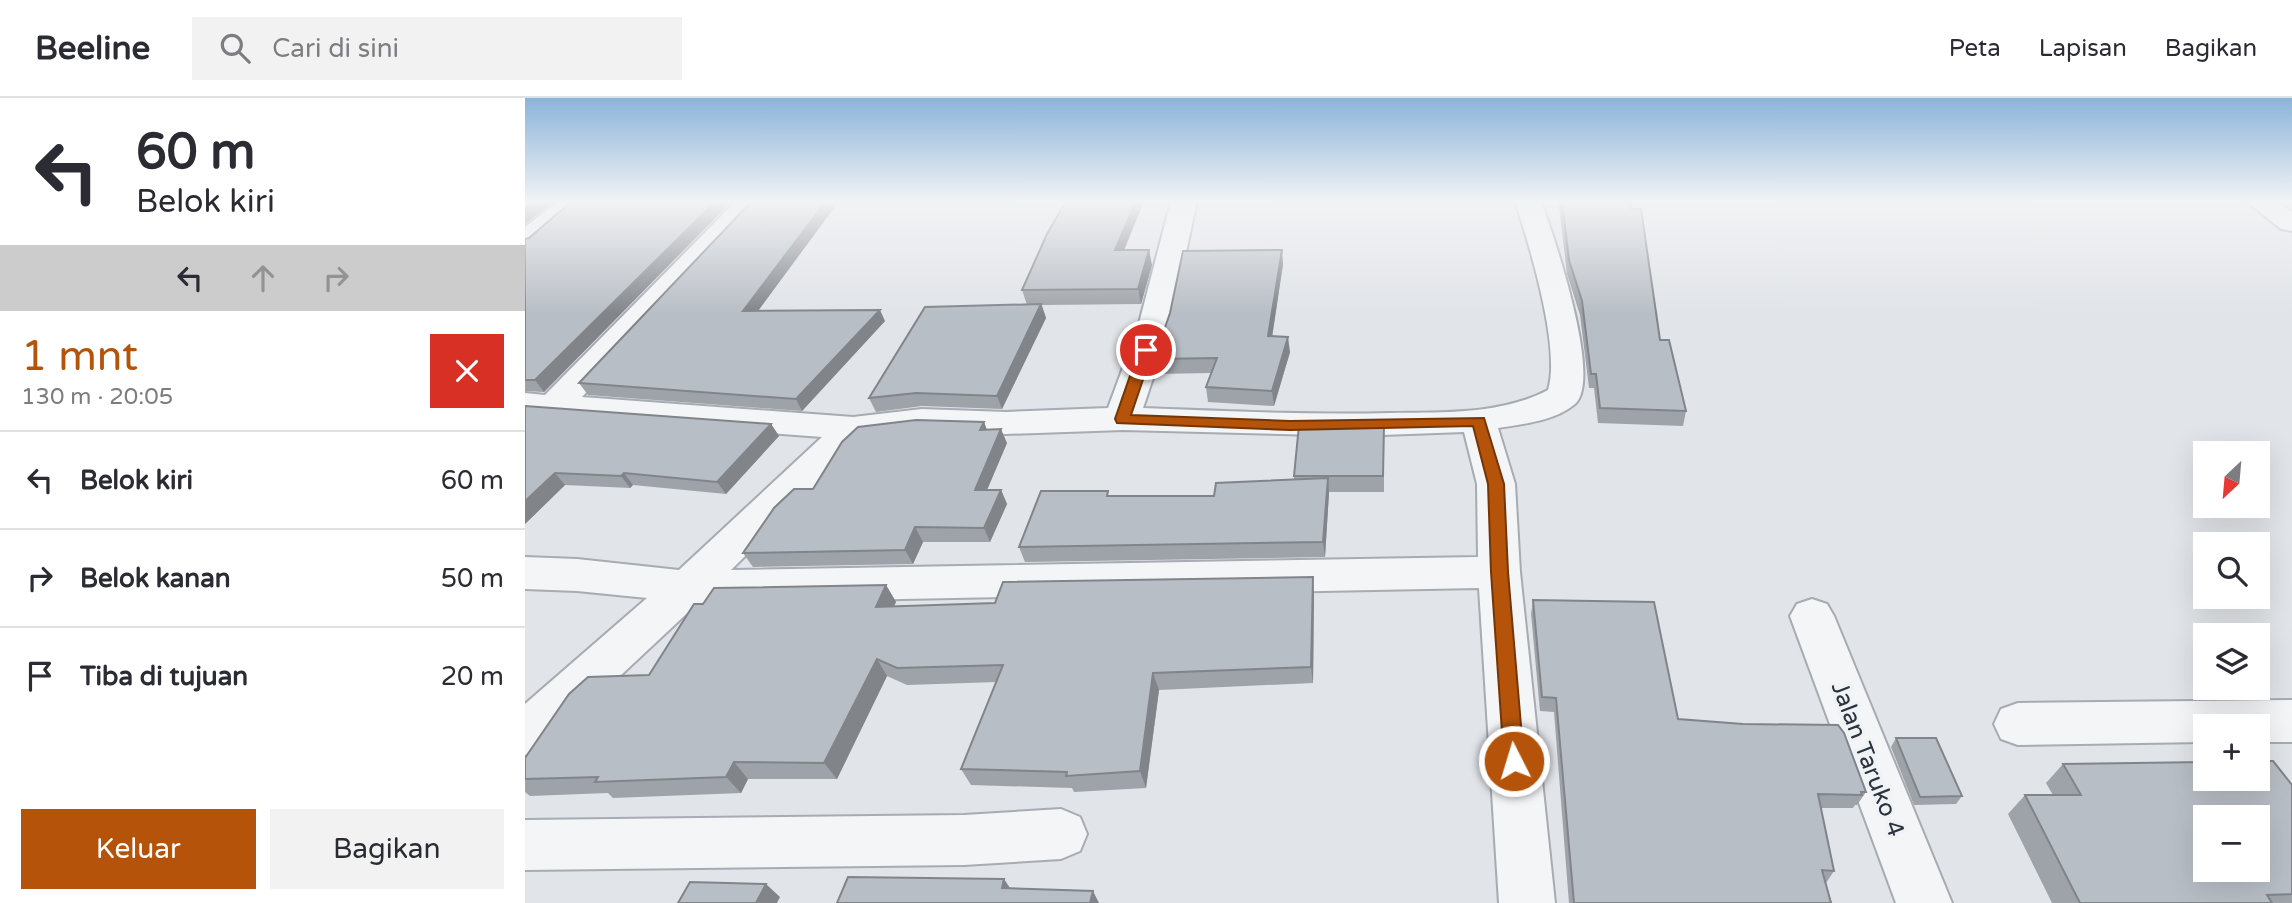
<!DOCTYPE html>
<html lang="id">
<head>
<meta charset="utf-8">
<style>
	body { margin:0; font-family:"Varela Round",sans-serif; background:#f2f2f3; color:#2b2b33; height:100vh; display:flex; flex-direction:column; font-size:26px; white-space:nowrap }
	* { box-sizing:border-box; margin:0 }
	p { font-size:23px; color:#7c7c81 }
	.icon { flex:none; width:38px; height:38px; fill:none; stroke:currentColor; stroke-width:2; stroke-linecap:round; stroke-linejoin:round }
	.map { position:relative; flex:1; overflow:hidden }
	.panel { display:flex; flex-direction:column; background:#fff; width:525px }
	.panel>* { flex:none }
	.banner { background:#fff; color:#2b2b33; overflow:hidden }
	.needle { width:46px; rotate:206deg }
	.buttons { position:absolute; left:1668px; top:343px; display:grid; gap:14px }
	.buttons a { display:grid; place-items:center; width:77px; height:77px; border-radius:0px; background:#fff; box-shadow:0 7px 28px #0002; font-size:35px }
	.pin { position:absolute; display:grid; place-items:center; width:60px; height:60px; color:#fff; margin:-30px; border:4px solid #fff; border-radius:50%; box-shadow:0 2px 7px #0007 }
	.me { position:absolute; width:77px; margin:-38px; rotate:355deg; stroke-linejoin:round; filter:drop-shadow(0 0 5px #0008) }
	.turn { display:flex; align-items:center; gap:24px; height:147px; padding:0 21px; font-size:32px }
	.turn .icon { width:91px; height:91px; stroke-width:2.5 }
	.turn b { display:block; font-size:49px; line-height:60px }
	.lanes { display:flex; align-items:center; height:66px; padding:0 21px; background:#0003; justify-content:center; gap:35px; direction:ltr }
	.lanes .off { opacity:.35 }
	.round { display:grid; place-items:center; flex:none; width:74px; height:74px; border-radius:0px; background:#f2f2f3 }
	.headline { display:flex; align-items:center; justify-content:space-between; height:119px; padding:0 21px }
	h1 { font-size:42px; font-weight:600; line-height:52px; color:#b45309 }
	.button { display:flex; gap:14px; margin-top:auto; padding:14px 21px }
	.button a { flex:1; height:80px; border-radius:0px; background:#b45309; color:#fff; font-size:28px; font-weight:600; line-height:80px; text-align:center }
	.button a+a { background:#f2f2f3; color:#2b2b33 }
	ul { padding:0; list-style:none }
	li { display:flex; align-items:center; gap:21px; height:98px; padding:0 21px; border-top:2px solid #e1e1e2 }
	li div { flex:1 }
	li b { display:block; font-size:26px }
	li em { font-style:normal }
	header { display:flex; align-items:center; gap:42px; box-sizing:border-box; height:98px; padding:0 35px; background:#fff; border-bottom:2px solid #e1e1e2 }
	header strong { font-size:33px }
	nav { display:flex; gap:38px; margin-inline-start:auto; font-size:24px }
	.search { width:490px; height:63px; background:#f2f2f3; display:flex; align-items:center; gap:18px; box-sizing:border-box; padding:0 24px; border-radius:0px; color:#7c7c81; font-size:26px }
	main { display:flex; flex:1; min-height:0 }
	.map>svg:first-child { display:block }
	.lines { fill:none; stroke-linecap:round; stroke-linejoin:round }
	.minor-casing { stroke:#a7abb2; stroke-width:4 }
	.minor { fill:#f3f5f7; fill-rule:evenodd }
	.wall { fill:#9ea3a9 }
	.shaded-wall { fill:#81858a }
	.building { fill:#b8bec5; stroke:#81858a; stroke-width:2; fill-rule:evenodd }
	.route { fill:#b45309; stroke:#753606; stroke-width:2 }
	.labels { text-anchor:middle; stroke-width:7; stroke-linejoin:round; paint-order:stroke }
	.near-street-label { font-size:24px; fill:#2b333e; stroke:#f0f3f6 }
</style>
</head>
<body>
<header>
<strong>Beeline</strong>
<div class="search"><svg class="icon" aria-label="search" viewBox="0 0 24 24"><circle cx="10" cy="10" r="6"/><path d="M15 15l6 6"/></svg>Cari di sini</div>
<nav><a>Peta</a><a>Lapisan</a><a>Bagikan</a></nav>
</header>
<main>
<section class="panel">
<div class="banner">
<div class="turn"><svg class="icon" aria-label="left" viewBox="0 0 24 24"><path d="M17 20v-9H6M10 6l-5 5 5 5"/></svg><div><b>60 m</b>Belok kiri</div></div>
<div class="lanes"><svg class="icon" aria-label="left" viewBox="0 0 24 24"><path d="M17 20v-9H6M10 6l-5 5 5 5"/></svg><svg class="icon off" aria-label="ahead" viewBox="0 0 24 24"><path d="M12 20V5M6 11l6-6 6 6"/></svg><svg class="icon off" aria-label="right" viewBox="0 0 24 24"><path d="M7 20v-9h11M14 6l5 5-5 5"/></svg></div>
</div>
<div class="headline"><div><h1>1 mnt</h1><p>130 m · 20:05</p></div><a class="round" style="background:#d93025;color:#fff"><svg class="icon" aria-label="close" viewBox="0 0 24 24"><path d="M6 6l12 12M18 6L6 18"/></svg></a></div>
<ul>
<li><svg class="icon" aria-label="left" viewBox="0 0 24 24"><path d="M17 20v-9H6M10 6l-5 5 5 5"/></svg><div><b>Belok kiri</b></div><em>60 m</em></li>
<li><svg class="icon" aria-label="right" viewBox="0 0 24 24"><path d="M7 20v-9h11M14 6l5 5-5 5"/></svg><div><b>Belok kanan</b></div><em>50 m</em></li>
<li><svg class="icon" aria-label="arrive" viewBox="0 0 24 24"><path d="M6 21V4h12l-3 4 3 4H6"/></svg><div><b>Tiba di tujuan</b></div><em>20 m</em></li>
</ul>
<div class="button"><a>Keluar</a><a>Bagikan</a></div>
</section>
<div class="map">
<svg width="1767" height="805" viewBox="0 0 1767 805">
	<rect width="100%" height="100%" fill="#e1e4e8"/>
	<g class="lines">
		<defs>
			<g id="minor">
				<path d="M 34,103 L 63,103 L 10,149 L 0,151 L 0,129 Z"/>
				<path d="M 211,103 L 239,103 L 57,299 L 328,319 L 397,311 L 481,314 L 583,310 L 613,229 L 646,103 L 672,103 L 645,229 L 618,310 C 700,313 783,317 865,315 C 917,314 976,317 1023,292 C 1036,250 1004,146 990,103 L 1016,103 C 1028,136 1078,281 1050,306 C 1030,323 998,326 973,330 L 990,386 L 995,474 L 1030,805 L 974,805 L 954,490 L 173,505 L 17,651 L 0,657 L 0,606 L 122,500 L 52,493 L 0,491 L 0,459 L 52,461 L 154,472 L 297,339 L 0,317 L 0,295 L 20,297 ZM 598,332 L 830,338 L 939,334 L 952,386 L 953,459 L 206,472 L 339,340 L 397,333 L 481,336 Z"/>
				<path d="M 1721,103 L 1751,103 L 1767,114 L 1767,133 L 1756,131 Z"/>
				<path d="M 1287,501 L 1302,506 L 1309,518 L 1427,805 L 1371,805 L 1265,518 L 1272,506 Z"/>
				<path d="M 1767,602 L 1767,644 L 1732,644 L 1732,628 L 1680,628 L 1680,644 L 1493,647 L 1476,641 L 1469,626 L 1476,611 L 1493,605 Z"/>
				<path d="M 536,711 L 555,719 L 562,736 L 555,753 L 536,761 L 439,767 L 0,772 L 0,722 L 439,717 Z"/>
			</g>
		</defs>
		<use href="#minor" class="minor-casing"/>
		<use href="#minor" class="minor"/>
	</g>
	<g class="wall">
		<path d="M 47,103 L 207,103 L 19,294 L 0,293 L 0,141 L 4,140 Z"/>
		<path d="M 227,103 L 314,103 L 233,213 L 360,223 L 277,313 L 63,297 L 54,285 Z"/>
		<path d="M 541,103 L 619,103 L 599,152 L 627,167 L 616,206 L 517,207 L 521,220 L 477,311 L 397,308 L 351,314 L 344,300 L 502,207 L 497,192 Z"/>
		<path d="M 1035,103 L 1103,103 L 1135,242 L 1161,313 L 1158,328 L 1073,325 L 1069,290 L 1064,290 L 1055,217 L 1042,176 L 1034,108 Z"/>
		<path d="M 758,166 L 747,238 L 765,254 L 749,308 L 683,304 L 681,289 L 686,275 L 632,276 L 629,261 Z"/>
		<path d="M 0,308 L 246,326 L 254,338 L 201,396 L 108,387 L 105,390 L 40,387 L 0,426 Z"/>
		<path d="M 459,324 L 462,332 L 482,345 L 462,392 L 476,392 L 482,406 L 465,444 L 398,444 L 388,466 L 228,469 L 218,455 Z"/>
		<path d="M 859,327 L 859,394 L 804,394 L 800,459 L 500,464 L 494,449 L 585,398 L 689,398 L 769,381 L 769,378 Z"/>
		<path d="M 361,487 L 371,504 L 369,508 L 789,496 L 788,585 L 634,592 L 621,690 L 549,694 L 547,690 L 446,687 L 436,671 L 471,584 L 382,587 L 362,578 L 312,681 L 223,681 L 216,695 L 88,700 L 83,695 L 5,698 L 0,694 L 0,681 L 124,577 L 178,506 Z"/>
		<path d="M 1008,502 L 1153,621 L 1341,694 L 1332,707 L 1330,707 L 1328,710 L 1296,710 L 1309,773 L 1301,785 L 1307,805 L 1044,805 L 1029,614 L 1015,613 L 1006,516 Z"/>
		<path d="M 1371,640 L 1437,698 L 1431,706 L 1389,707 L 1366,649 Z"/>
		<path d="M 1538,666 L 1767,687 L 1767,805 L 1527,805 L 1483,716 L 1500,697 L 1528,697 L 1521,685 Z"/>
	</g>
	<g class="shaded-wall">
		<path d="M 9,103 L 30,103 L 0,126 L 0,109 Z"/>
		<path d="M 191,103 L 207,103 L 19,294 L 10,282 Z"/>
		<path d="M 301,103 L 314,103 L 224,225 L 218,213 Z"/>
		<path d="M 611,103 L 619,103 L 593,167 L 590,152 Z"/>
		<path d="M 624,152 L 627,167 L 616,206 L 613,191 Z"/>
		<path d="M 757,152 L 758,166 L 745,253 L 743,238 Z"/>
		<path d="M 516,206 L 521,220 L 477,311 L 472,298 Z"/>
		<path d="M 355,212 L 360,223 L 277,313 L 271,301 Z"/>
		<path d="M 763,239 L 765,254 L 749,308 L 747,293 Z"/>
		<path d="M 459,324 L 464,338 L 455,332 Z"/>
		<path d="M 246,326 L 254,338 L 201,396 L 192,384 Z"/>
		<path d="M 476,331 L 482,345 L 456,406 L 450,392 Z"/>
		<path d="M 30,375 L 40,387 L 0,426 L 0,403 Z"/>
		<path d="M 99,375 L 108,387 L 105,390 L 96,378 Z"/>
		<path d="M 803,380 L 804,395 L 800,459 L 798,444 Z"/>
		<path d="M 476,392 L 482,406 L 465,444 L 459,430 Z"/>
		<path d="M 390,429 L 398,444 L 388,466 L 380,452 Z"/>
		<path d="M 788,479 L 789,496 L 788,585 L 786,569 Z"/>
		<path d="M 361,487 L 371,504 L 361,526 L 351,509 Z"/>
		<path d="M 352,561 L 362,578 L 312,681 L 299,665 Z"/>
		<path d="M 628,575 L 634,592 L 621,690 L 615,673 Z"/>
		<path d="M 209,664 L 223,681 L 216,695 L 201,679 Z"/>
		<path d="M 479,781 L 489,796 L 477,790 Z"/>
		<path d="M 241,786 L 255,799 L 252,805 L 231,805 Z"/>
		<path d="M 568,793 L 574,805 L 565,805 Z"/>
	</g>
	<g class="building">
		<path d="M 0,103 L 9,103 L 0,109 Z"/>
		<path d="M 47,103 L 191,103 L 10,282 L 0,282 L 0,141 L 4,140 Z"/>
		<path d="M 227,103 L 301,103 L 218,213 L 355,212 L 271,301 L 54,285 Z"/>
		<path d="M 541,103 L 611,103 L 590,152 L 624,152 L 613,191 L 497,192 L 522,136 Z"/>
		<path d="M 1037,103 L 1103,103 L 1107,111 L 1116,111 L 1135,242 L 1144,242 L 1161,313 L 1075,310 L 1071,276 L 1066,276 L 1057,203 L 1044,162 Z"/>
		<path d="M 757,152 L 743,238 L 763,239 L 747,293 L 681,289 L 692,260 L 629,261 L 645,215 L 658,153 Z"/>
		<path d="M 516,206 L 472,298 L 391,295 L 344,300 L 400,209 Z"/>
		<path d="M 0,308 L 246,326 L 192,384 L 99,375 L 96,378 L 30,375 L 0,403 Z"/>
		<path d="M 391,322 L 459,324 L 455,332 L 476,331 L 450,392 L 476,392 L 459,430 L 390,429 L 380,452 L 218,455 L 249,410 L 269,391 L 288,391 L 317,344 L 333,329 Z"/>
		<path d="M 774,327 L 859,327 L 858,378 L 769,378 Z"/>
		<path d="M 803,380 L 798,444 L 494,449 L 516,393 L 583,393 L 582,398 L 689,398 L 691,385 Z"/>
		<path d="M 788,479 L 786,569 L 628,575 L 615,673 L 541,678 L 542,674 L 436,671 L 478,567 L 372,570 L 352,561 L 299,665 L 209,664 L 201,679 L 70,684 L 73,679 L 0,681 L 0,660 L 44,596 L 63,579 L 124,577 L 169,506 L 178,506 L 189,490 L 361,487 L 351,509 L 470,505 L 478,484 Z"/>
		<path d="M 1008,502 L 1129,504 L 1153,621 L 1218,626 L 1313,627 L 1319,635 L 1341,694 L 1336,694 L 1337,697 L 1293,696 L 1309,773 L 1297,772 L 1306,805 L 1049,805 L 1031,600 L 1017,599 Z"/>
		<path d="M 1371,640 L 1411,640 L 1437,698 L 1395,699 Z"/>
		<path d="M 1732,663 L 1748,663 L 1767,687 L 1767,796 L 1742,797 L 1747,805 L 1555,805 L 1500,697 L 1556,697 L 1538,666 L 1680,664 L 1680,681 L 1732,681 ZM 1680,719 L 1732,719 L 1732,772 L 1680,772 Z"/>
		<path d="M 323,779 L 479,781 L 477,790 L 568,793 L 565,805 L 312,805 Z"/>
		<path d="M 165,784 L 241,786 L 231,805 L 153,805 Z"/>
	</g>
	<linearGradient id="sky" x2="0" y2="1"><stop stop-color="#8bb4da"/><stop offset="0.48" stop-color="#f2f3f5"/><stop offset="1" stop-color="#f2f3f5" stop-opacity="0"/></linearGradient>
	<rect width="1767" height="216" fill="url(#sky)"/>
	<path class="route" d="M 621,248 L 628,252 L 606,317 L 765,323 L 959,320 L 979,386 L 983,474 L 999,663 L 996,670 L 989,673 L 982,670 L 979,663 L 966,474 L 963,386 L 948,328 L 765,332 L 592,325 L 590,321 L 614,252 Z"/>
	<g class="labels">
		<g class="near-street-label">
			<text transform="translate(1343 661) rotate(69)" y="8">Jalan Taruko 4</text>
		</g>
	</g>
</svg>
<div class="buttons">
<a><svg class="needle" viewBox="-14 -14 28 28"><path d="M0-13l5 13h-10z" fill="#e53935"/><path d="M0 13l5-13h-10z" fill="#7c7c81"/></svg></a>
<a><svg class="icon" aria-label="search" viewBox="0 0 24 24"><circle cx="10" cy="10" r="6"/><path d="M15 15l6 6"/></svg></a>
<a><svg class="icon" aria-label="layers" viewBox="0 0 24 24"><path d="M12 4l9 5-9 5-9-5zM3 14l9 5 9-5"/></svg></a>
<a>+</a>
<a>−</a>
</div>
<div class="pin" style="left:621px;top:252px;background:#d93025"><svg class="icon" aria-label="arrive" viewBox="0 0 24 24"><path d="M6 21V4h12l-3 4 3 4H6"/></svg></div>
<svg class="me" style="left:989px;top:663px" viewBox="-20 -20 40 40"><circle r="17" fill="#b45309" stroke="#fff" stroke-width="3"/><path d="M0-11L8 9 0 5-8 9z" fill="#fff"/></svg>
</div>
</main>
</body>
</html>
